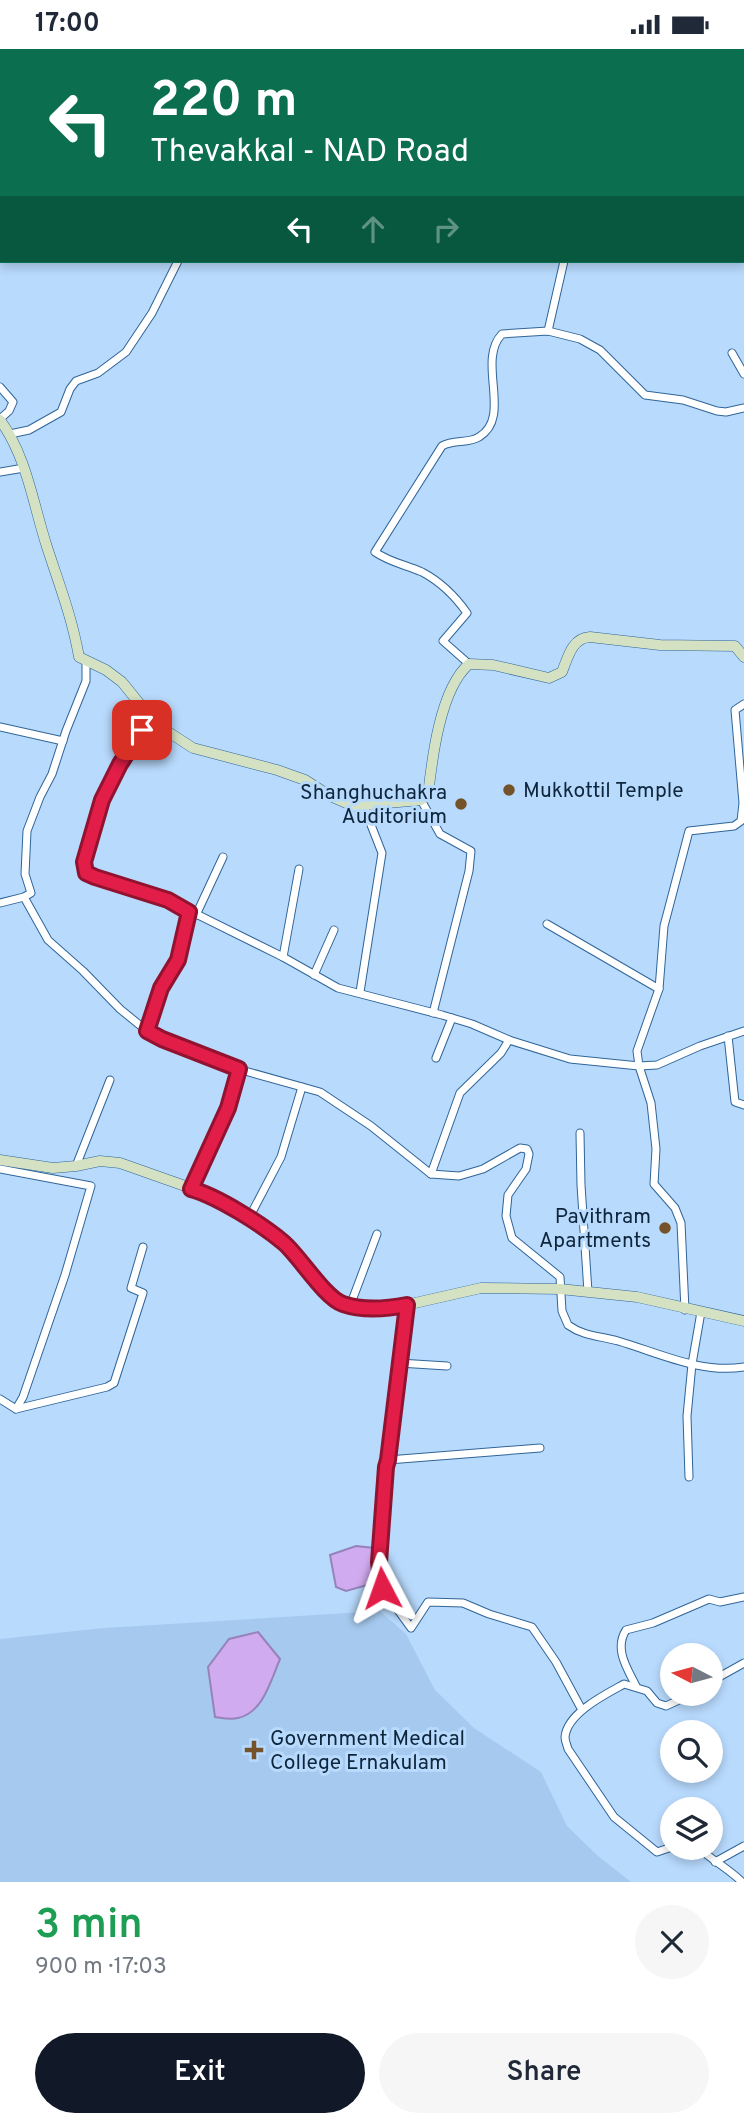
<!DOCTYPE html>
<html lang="en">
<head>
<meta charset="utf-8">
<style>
	body { margin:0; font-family:Overpass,sans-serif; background:#f6f6f7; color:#1f2937; height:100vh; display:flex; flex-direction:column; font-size:26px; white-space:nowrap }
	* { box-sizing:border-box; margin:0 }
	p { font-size:23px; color:#747a83 }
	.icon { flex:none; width:38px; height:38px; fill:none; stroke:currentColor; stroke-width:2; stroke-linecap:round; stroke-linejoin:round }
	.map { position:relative; height:1833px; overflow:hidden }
	.side { display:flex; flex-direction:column; background:#fff; flex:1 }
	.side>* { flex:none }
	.guide { position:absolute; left:0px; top:0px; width:746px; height:214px; box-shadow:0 4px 10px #0003; background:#0b6e4f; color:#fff; overflow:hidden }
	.needle { width:46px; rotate:276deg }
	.fabs { position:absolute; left:660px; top:1594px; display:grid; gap:14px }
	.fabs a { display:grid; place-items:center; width:63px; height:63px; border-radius:50%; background:#fff; box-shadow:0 4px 10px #0003; font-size:35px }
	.pin { position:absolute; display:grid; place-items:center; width:60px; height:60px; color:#fff; margin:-30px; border-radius:14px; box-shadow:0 4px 10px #0006 }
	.me { position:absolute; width:77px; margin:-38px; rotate:356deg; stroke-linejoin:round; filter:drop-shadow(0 0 5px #0008) }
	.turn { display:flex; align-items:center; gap:24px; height:147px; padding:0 35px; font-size:32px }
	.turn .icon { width:91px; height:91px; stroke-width:2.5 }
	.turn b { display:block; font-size:49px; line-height:60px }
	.lanes { display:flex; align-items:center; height:66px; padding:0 35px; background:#0003; justify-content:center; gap:35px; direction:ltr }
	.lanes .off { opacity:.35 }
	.round { display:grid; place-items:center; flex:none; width:74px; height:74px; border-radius:37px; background:#f6f6f7 }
	.summary { display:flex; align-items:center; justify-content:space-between; height:119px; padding:0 35px }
	h1 { font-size:42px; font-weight:600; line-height:52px; color:#1e9e55 }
	.cta { display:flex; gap:14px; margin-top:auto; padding:14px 35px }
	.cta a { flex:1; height:80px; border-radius:42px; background:#111827; color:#fff; font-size:28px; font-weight:600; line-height:80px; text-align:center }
	.cta a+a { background:#f6f6f7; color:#1f2937 }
	.status { display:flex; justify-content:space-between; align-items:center; height:49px; padding:0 35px; background:#fff; direction:ltr }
	.status svg { height:19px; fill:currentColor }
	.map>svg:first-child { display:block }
	.built { fill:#a6caef }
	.water { fill:#d1abf0; stroke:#9683ba; stroke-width:2 }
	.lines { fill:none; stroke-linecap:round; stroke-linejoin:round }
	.stream { stroke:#9683ba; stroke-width:2.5 }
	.street-casing { stroke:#2f6598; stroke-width:9 }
	.secondary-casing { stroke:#2f6598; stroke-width:11 }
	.street { stroke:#fff; stroke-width:7 }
	.secondary { stroke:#d4e1c3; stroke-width:10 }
	.route-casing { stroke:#92132f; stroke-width:18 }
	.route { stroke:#e11d48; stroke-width:12 }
	.poi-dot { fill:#74522a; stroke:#b8dafd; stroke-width:2.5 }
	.labels { text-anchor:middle; stroke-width:6; stroke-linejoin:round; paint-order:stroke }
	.poi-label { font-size:21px; fill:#0e253b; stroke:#b8dafd; text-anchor:start }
</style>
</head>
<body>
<div class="status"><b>17:00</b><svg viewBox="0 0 49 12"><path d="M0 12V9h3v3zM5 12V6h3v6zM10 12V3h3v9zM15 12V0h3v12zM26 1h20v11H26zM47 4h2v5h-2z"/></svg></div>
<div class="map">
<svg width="744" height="1833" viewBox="0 0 744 1833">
	<rect width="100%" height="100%" fill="#b8dafd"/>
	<path class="built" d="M 380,1562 L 406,1585 L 435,1641 L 474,1679 L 541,1723 L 567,1777 L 598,1807 L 631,1833 L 0,1833 L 0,1590 L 104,1579 Z"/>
	<g class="water">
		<path d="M 356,1497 L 374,1499 L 375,1518 L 371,1535 L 346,1542 L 336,1538 L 330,1506 Z"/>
		<path d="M 258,1583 L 280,1610 C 271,1631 263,1664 238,1669 C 231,1671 222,1669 215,1668 L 208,1618 L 229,1590 Z"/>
	</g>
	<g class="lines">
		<g class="stream">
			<path d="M 217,0 L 219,2"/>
			<path d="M 528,2 L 530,0"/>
		</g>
		<defs>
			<g id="street">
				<path d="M 237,2 L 238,0"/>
				<path d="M 0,77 L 2,76"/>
				<path d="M 548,282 L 564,212"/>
				<path d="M 732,304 L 744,325"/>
				<path d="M 0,338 L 13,353 L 9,362 L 0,370"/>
				<path d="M 10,385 L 29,381 L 61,363 L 70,340 L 76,332 L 98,324 L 126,303 L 152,264 L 178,212"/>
				<path d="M 0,423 L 24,419"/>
				<path d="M 469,615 L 443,592 L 467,564 C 455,547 441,533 422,523 C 406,516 389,513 375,503 L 442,397 C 454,390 468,395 479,388 C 513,368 476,312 502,285 L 548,282 L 580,290 L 600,301 L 645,346 L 683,351 L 717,362 L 726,363 L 744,359"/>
				<path d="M 144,662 L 142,681 L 120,715 L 102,751 L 84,813 L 86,824 L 168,851 L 283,908 L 338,939 L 442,966 L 472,975 L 509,991 L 570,1010 L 639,1017 L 657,1016 L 700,997 L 744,982"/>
				<path d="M 0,678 L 63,692"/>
				<path d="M 421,751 L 440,785 L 471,802 L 469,822 L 433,964"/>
				<path d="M 24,848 L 48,891 L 83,922 L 120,960 L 147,982 L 162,990 L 245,1022 L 320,1043 L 371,1077 L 431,1125 L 459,1127 L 483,1120 L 520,1099 L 527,1100 L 529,1105 L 526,1120 L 508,1146 L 506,1167 L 512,1189 L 560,1228 L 562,1262 L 568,1276 C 583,1287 600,1287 618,1292 C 659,1304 701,1325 744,1318"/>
				<path d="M 0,854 L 24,848 L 31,844 L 25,825 L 27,782 L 40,748 L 52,725 L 66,682 L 86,632 L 86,612"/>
				<path d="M 196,866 L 223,808"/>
				<path d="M 547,875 L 659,940"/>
				<path d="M 283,908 L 299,820"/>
				<path d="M 314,926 L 334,881"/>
				<path d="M 360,943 L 382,804 L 364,758"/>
				<path d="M 147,982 L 161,939 L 178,911 L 189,863"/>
				<path d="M 728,987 L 735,1053 L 744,1056"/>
				<path d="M 436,1009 L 452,969"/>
				<path d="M 580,1084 L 581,1136 L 588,1243"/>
				<path d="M 76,1117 L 110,1031"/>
				<path d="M 0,1120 L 91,1137 L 65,1226 L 23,1348 L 16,1360 L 0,1350"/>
				<path d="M 431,1125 L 460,1044 L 501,1004 L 509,991"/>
				<path d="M 191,1140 L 228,1059 L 239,1020"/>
				<path d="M 249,1169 L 281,1108 L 302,1038"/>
				<path d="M 407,1256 L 388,1411 L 386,1418 L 379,1513 L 382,1539 L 411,1579 L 428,1553 L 463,1554 L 489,1565 L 532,1578 L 556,1613 L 582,1661"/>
				<path d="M 350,1257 L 377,1185"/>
				<path d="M 685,1261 L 681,1174 L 675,1159 L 654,1135 L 656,1100 L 651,1054 L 639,1017 L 637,1002 L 659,940 L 664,877 L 689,782 L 734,777 L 741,772 L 743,754 L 735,661 L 744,655"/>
				<path d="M 399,1314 L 447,1317"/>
				<path d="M 16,1360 L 107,1338 L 114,1334 L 143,1244 L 131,1239 L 143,1198"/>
				<path d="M 388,1411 L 540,1399"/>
				<path d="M 689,1428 L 687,1367 L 692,1315 L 701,1263"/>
				<path d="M 710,1633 L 744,1614"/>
				<path d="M 636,1637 C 627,1619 614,1600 626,1581 L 653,1574 L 709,1550 L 720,1553 L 744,1548"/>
				<path d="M 672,1798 L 657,1803 L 614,1768 L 568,1700 C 567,1696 565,1692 565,1688 C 567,1664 606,1645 624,1635 L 647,1642 L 657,1654 L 666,1657 L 692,1645"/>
				<path d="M 699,1799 C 713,1812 729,1820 742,1833"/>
				<path d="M 715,1813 L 744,1797"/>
			</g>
			<g id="secondary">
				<path d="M 0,371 C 27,408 33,455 47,498 C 59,535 72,568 79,608 L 106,621 L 122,633 L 156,675 L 193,699 L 277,721 L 305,731 L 330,747 L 353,757 L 421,751 L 428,746 C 432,710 440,640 469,615 L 493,616 L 549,629 L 562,623 C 568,608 572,589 590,588 L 660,596 L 735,597 L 744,608"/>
				<path d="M 0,1111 L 53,1119 L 76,1117 L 100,1112 L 120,1114 L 202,1143 L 249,1169 L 284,1194 L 340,1255 L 384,1261 L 481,1239 L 560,1240 L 637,1248 L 744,1272"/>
			</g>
		</defs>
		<use href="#street" class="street-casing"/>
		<use href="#secondary" class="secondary-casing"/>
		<use href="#street" class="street"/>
		<use href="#secondary" class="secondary"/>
	</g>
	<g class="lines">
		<defs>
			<path id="route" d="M 142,681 L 120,715 L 102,751 L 84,813 L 86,824 L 95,828 L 168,851 L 189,863 L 178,911 L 161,939 L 147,982 L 162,990 L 239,1020 L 228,1059 L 191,1140 C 217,1147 263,1176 284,1194 C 300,1208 325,1249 343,1255 C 363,1262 386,1260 407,1256 L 388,1411 L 386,1418 L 379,1513 L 382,1539"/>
		</defs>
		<use href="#route" class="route-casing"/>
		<use href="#route" class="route"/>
	</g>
	<g class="poi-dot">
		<circle cx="509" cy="741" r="7"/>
		<circle cx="461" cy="755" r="7"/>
		<circle cx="665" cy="1179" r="7"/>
		<path d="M250.5 1690.5h7v7h7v7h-7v7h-7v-7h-7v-7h7z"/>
	</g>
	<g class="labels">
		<g class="poi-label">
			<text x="523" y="748">Mukkottil Temple</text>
			<text x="447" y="750" text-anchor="end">Shanghuchakra<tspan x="447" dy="24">Auditorium</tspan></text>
			<text x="651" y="1174" text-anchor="end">Pavithram<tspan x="651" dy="24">Apartments</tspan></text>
			<text x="270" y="1696">Government Medical<tspan x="270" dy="24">College Ernakulam</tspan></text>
		</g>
	</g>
</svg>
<div class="fabs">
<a><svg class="needle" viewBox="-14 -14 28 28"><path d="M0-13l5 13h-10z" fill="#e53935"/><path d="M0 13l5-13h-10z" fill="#747a83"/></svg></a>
<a><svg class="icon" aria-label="search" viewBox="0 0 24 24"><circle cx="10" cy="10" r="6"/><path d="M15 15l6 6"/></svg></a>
<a><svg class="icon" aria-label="layers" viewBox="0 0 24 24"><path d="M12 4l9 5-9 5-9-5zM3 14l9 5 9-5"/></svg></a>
</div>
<div class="pin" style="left:142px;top:681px;background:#d93025"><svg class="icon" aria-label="arrive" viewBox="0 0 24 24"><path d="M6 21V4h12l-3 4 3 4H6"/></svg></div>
<svg class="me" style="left:382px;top:1539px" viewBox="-20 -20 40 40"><path d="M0-17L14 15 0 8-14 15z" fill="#e11d48" stroke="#fff" stroke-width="4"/></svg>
<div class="guide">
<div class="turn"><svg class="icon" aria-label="left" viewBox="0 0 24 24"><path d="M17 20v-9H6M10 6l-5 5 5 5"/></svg><div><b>220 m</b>Thevakkal - NAD Road</div></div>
<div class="lanes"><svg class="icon" aria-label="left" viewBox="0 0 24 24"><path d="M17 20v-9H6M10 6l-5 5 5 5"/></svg><svg class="icon off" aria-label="ahead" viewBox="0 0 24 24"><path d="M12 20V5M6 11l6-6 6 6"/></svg><svg class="icon off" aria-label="right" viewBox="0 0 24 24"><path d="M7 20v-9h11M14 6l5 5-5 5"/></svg></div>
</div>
</div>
<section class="side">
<div class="summary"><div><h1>3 min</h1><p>900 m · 17:03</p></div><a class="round"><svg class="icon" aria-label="close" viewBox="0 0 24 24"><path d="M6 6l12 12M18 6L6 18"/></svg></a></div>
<div class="cta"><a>Exit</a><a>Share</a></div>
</section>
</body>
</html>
